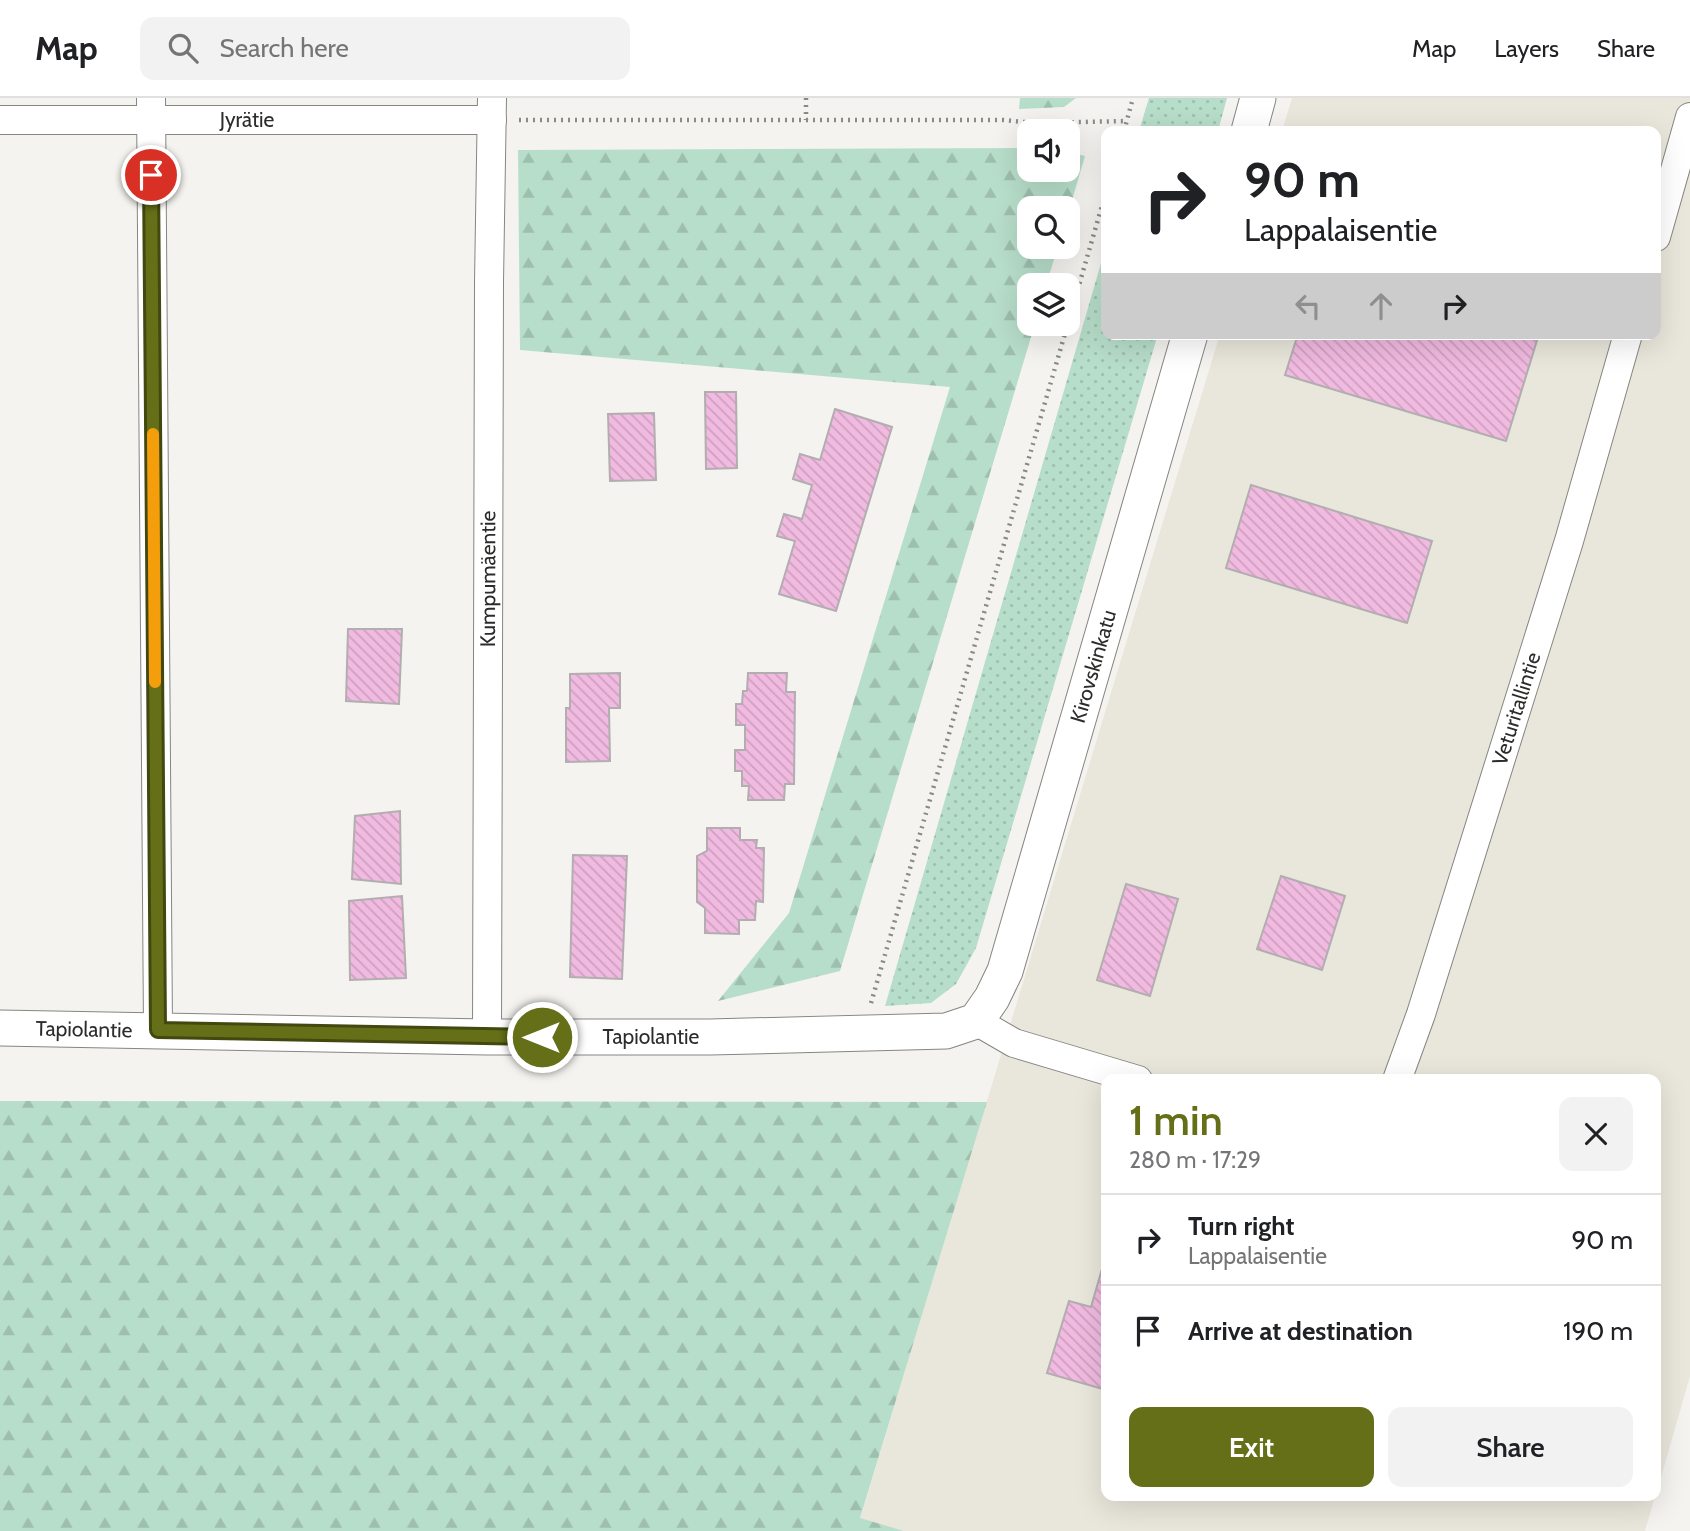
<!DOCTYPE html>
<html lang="en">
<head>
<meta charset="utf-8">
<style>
	body { margin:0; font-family:Cabin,sans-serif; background:#f2f2f2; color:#202124; height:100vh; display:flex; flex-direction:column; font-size:26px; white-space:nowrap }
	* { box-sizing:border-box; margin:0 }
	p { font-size:23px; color:#757577 }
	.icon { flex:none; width:38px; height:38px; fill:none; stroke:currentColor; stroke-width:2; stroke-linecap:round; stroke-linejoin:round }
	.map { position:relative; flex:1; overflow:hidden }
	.drawer { position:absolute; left:1101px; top:976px; width:560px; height:427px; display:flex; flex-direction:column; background:#fff; border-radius:14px; box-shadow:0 7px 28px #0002 }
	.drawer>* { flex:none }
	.top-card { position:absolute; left:1101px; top:28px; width:560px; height:214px; border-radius:14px; box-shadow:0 7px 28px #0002; background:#fff; color:#202124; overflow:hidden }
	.controls { position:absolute; left:1017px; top:21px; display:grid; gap:14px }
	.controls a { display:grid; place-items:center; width:63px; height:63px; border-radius:14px; background:#fff; box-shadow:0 7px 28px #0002; font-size:35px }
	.pin { position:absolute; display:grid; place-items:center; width:60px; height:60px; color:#fff; margin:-30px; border:4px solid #fff; border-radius:50%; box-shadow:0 2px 7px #0007 }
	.me { position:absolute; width:77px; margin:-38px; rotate:270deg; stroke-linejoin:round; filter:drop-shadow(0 0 5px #0008) }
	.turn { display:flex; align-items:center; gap:24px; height:147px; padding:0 28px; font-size:32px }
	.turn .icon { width:91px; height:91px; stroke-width:2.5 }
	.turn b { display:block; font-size:49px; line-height:60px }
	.lanes { display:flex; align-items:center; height:66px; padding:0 28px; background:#0003; justify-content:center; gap:35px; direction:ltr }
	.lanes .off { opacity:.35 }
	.round { display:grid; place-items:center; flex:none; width:74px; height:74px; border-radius:14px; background:#f2f2f2 }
	.head { display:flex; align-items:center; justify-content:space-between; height:119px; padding:0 28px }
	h1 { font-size:42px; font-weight:600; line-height:52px; color:#656f17 }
	.action { display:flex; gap:14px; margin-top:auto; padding:14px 28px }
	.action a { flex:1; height:80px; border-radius:14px; background:#656f17; color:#fff; font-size:28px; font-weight:600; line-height:80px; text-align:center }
	.action a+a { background:#f2f2f2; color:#202124 }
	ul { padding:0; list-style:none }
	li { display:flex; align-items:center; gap:21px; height:91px; padding:0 28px; border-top:2px solid #e0e0e0 }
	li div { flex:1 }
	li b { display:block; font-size:26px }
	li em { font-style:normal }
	header { display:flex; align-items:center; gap:42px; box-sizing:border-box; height:98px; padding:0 35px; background:#fff; border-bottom:2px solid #e0e0e0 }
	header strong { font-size:33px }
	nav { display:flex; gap:38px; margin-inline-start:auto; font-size:24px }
	.search { width:490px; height:63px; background:#f2f2f2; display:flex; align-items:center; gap:18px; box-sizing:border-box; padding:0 24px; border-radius:14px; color:#757577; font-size:26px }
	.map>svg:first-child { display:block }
	.built { fill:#e9e6db }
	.grass { fill:url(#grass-dots) }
	.forest { fill:url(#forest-firs) }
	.building { fill:url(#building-back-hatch); stroke:#b2aeb0; stroke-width:2 }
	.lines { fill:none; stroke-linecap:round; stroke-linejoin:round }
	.minor-casing { stroke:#868582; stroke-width:30 }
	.tertiary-casing { stroke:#868582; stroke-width:37 }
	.path { stroke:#898987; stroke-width:4.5; stroke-dasharray:2 5; stroke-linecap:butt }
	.minor { stroke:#fff; stroke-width:28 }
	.tertiary { stroke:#fff; stroke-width:35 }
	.route-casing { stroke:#42480f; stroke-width:18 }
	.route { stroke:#656f17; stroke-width:12 }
	.slow { stroke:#f59e0b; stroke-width:12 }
	.labels { text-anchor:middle; stroke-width:5; stroke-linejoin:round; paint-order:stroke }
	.street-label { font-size:21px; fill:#2c2c2b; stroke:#f4f3ef }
</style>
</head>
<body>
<header>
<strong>Map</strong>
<div class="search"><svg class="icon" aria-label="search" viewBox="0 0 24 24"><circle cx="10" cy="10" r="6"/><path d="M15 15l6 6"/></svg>Search here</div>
<nav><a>Map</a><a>Layers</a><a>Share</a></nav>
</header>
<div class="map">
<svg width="1690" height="1433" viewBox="0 0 1690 1433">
	<defs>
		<pattern id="grass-dots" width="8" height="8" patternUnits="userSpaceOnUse" patternTransform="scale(1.75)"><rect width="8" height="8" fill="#b7deca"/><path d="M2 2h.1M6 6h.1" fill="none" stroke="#9ebfae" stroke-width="1.8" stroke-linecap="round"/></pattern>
		<pattern id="forest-firs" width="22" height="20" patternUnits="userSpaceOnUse" patternTransform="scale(1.75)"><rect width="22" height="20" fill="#b7deca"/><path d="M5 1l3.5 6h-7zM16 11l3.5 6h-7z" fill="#9ebfae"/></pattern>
		<pattern id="building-back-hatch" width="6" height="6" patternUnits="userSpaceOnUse" patternTransform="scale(1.75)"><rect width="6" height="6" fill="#f1bae0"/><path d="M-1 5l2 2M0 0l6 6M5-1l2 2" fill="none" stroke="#cfa0c0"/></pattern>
	</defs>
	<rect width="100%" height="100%" fill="#f4f3ef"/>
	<path class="built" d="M 1292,0 L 1690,0 L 1690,1278 L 1656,1397 L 1656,982 L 1106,982 L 1106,1398 L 1655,1398 L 1645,1433 L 904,1433 L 860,1421 L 1220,236 L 1656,236 L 1656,33 L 1282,33 Z"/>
	<g class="grass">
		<path d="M 1149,0 L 1227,0 L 1218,33 L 1139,33 Z"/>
		<path d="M 1106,148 L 1106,236 L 1158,236 L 976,850 L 956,886 L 931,905 L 885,908 Z"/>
	</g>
	<g class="forest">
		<path d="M 1020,0 L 1076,0 L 1064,9 L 1019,11 Z"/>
		<path d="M 1029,50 L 1029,72 L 1068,72 L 1068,54 L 1085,58 L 1068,116 L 1068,110 L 1029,110 L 1029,149 L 1058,149 L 1046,187 L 1029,187 L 1029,226 L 1035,226 L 840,873 L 718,903 L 789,815 L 950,289 L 520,252 L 518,52 Z"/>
		<path d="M 0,1003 L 987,1004 L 860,1420 L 904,1433 L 0,1433 Z"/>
	</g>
	<g class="building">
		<path d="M 1298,236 L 1530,236 L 1538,239 L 1506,343 L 1285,277 Z"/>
		<path d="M 705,294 L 736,294 L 737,370 L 706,371 Z"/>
		<path d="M 835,311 L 892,329 L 836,513 L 779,496 L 795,443 L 777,438 L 784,416 L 802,421 L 812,387 L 793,381 L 800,356 L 820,362 Z"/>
		<path d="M 654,315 L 656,382 L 610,383 L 608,316 Z"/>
		<path d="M 1251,387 L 1432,443 L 1407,525 L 1226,470 Z"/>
		<path d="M 348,531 L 402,531 L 399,606 L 346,603 Z"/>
		<path d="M 620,575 L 620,610 L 609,610 L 610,663 L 566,664 L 566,610 L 570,610 L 570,576 Z"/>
		<path d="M 748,575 L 787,575 L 786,594 L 795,594 L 794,686 L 785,686 L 784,702 L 748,702 L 749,688 L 742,688 L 742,673 L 735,673 L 735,652 L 745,652 L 745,627 L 736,627 L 736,606 L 742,606 L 743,593 L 747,593 Z"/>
		<path d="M 400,713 L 401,786 L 352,781 L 355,718 Z"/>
		<path d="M 707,730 L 740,730 L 740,742 L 757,742 L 756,750 L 764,750 L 763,804 L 756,803 L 755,822 L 739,822 L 739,836 L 705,835 L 705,810 L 697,804 L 697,758 L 707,753 Z"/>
		<path d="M 573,757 L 627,758 L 622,881 L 570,879 Z"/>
		<path d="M 1281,778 L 1345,798 L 1322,872 L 1257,851 Z"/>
		<path d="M 1126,786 L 1178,801 L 1150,898 L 1097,882 Z"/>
		<path d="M 402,798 L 406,880 L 350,882 L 349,803 Z"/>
		<path d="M 1106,1157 L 1106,1292 L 1047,1275 L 1069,1203 L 1091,1209 Z"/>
	</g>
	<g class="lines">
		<defs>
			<g id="minor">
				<path d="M 151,0 L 158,932"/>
				<path id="s1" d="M 0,22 L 492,22"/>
				<path d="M 1656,139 L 1690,19"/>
				<path d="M 976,923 L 1014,945 L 1138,982"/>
				<path id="s2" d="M 487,939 L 489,184 L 492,0"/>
				<path id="s3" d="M 1397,982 L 1421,916 L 1569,443 L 1628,236"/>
			</g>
			<g id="tertiary">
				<path d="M 1249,33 L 1258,0"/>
				<path id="s4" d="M 0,930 L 487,939 L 710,939 L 946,933 L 976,923 L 992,900 L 1005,873 L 1190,236"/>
			</g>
		</defs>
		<use href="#minor" class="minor-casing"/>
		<use href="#tertiary" class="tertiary-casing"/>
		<g class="path">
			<path d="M 806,0 L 806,22"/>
			<path d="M 519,22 L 1003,22 L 1035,25 L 1127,23"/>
			<path d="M 1124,33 L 1133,0"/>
			<path d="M 871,905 L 1106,94"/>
		</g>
		<use href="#minor" class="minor"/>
		<use href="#tertiary" class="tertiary"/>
	</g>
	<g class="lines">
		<defs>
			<path id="route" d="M 151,77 L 158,932 L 542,939"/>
		</defs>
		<use href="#route" class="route-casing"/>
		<use href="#route" class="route"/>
		<path class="slow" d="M 153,336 L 155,584"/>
	</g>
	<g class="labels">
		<g class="street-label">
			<text dy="7" stroke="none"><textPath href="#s1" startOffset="247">Jyrätie</textPath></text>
			<text dy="7" stroke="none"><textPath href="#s2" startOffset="458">Kumpumäentie</textPath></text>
			<text dy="7" stroke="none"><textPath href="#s4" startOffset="1353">Kirovskinkatu</textPath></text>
			<text dy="7" stroke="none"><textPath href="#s3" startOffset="390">Veturitallintie</textPath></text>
			<text dy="7" stroke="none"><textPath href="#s4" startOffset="84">Tapiolantie</textPath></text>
			<text dy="7" stroke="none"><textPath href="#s4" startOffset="651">Tapiolantie</textPath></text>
		</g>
	</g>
</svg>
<div class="controls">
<a><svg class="icon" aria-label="sound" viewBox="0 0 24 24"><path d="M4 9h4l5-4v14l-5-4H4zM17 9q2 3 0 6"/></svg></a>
<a><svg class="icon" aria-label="search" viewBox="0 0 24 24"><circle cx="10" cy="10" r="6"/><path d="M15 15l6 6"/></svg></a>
<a><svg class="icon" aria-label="layers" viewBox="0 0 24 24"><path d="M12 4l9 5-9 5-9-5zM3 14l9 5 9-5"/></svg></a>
</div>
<div class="pin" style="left:151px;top:77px;background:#d93025"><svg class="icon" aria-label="arrive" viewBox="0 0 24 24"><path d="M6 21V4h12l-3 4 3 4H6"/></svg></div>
<svg class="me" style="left:542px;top:939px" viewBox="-20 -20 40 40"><circle r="17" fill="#656f17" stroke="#fff" stroke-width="3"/><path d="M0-11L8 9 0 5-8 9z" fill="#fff"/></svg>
<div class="top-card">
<div class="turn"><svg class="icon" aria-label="right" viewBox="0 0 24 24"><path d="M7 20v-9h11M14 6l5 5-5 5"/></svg><div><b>90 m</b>Lappalaisentie</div></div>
<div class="lanes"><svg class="icon off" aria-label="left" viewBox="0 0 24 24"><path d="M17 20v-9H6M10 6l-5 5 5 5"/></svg><svg class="icon off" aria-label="ahead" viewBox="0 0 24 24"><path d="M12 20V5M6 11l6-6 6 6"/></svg><svg class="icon" aria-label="right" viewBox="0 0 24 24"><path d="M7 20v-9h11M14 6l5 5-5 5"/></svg></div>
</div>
<section class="drawer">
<div class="head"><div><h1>1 min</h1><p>280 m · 17:29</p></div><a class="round"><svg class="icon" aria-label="close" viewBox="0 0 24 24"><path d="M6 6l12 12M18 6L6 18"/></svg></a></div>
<ul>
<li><svg class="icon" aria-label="right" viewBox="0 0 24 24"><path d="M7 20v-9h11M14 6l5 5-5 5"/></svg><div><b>Turn right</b><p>Lappalaisentie</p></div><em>90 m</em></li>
<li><svg class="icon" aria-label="arrive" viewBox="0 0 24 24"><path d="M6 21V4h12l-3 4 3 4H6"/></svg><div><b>Arrive at destination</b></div><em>190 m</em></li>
</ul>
<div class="action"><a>Exit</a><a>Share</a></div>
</section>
</div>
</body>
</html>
